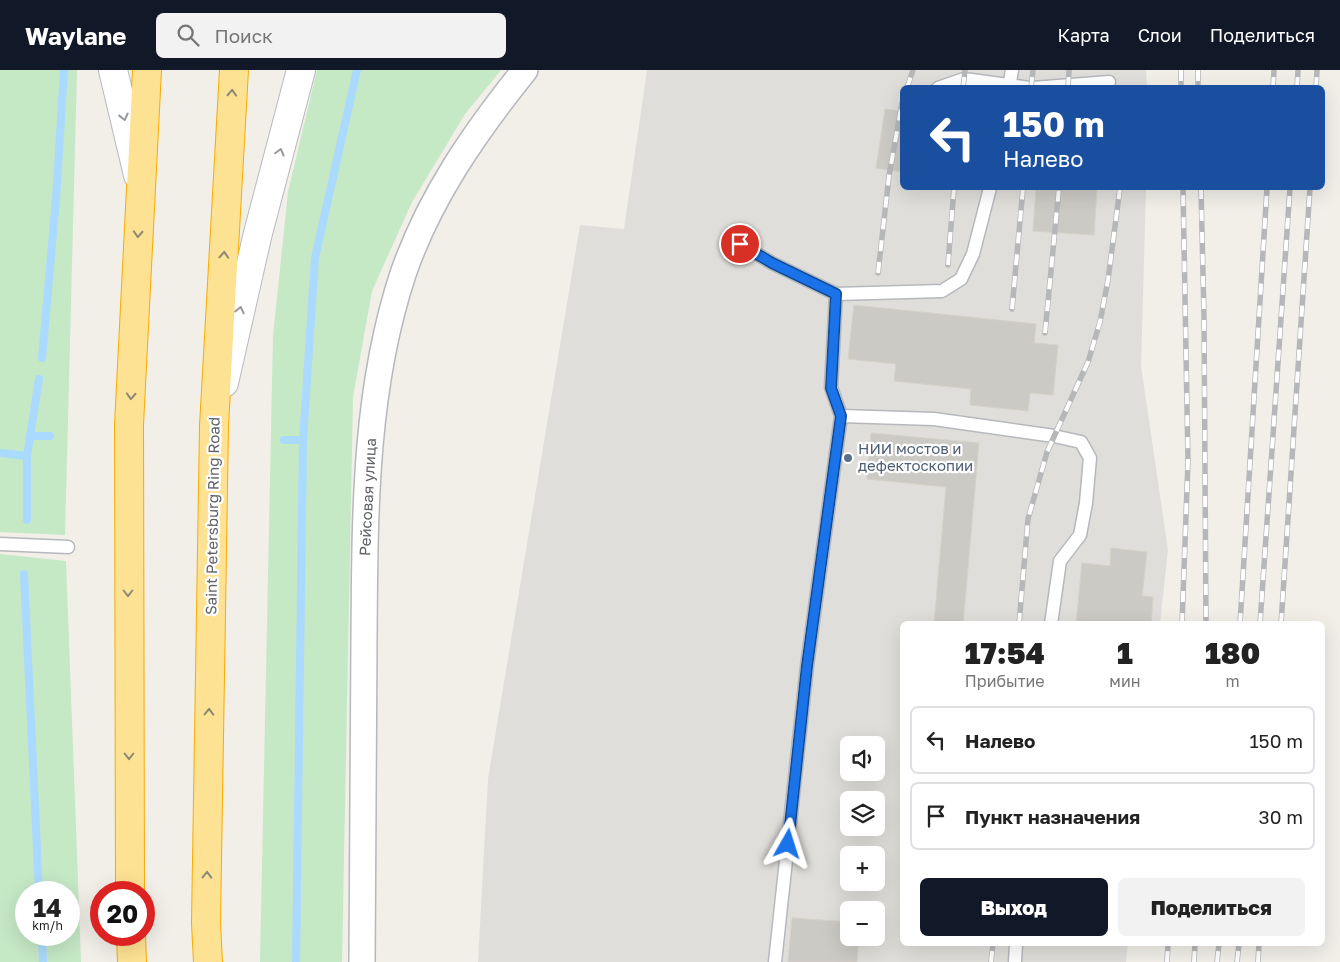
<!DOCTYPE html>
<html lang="ru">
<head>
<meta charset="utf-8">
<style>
	body { margin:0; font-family:"Golos Text",sans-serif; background:#f2f2f2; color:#222; height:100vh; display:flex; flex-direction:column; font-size:19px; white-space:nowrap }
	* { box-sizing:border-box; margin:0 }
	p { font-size:16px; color:#767676 }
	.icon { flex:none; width:28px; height:28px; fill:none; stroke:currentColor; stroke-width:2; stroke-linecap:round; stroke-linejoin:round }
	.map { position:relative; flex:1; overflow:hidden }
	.side { position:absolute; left:900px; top:551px; width:425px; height:325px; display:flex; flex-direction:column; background:#fff; border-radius:8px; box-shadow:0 5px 20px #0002 }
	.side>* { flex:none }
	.banner { position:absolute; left:900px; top:15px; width:425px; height:105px; border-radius:8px; box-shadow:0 5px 20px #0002; background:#1a4fa0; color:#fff; overflow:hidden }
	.tools { position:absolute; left:840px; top:666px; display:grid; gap:10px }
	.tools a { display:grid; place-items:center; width:45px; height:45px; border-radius:8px; background:#fff; box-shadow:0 5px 20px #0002; font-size:25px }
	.speed { position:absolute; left:15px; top:811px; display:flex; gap:10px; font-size:25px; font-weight:700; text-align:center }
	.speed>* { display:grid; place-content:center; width:65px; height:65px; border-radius:50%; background:#fff; box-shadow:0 5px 20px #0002; line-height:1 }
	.speed small { font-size:12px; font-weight:400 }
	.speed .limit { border:8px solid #d22; background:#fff; color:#111 }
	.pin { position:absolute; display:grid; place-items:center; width:42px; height:42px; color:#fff; margin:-21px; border:2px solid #fff; border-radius:50%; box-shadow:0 1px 5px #0007 }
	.me { position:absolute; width:55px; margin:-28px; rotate:6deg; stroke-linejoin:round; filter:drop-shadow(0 0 4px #0008) }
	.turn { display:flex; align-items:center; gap:18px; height:105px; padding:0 20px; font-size:22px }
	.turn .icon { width:65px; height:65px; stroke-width:2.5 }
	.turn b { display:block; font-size:35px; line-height:42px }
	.eta { display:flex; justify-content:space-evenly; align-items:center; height:85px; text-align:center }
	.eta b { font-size:30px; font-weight:800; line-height:35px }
	.action { display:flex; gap:10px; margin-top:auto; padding:10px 20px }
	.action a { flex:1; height:58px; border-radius:8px; background:#111827; color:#fff; font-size:20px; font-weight:800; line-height:58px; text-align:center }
	.action a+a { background:#f2f2f2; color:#222 }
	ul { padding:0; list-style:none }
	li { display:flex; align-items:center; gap:15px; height:68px; margin:0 10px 8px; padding:0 10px; border:2px solid #e0e0e0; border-radius:8px }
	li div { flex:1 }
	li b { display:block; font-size:19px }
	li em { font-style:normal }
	header { display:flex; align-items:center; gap:30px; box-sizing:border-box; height:70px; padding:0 25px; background:#111827; color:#fff }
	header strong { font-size:24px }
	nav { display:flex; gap:28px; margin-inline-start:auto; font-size:18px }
	.search { width:350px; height:45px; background:#f2f2f2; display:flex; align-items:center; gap:12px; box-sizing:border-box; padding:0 18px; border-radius:8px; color:#767676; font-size:19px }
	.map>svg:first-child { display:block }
	.industrial { fill:#e0deda; fill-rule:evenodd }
	.green { fill:#c5e8c5; fill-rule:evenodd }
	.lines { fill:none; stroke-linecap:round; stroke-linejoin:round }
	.stream { stroke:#aadaff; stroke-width:8 }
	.building { fill:#cccac5; stroke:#d6d1c6 }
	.lane-casing { stroke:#b5b8bc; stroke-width:15 }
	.street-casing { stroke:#b5b8bc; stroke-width:28 }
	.secondary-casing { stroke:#b6babf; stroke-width:30 }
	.highway-casing { stroke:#f9ab00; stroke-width:30 }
	.lane { stroke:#fff; stroke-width:12 }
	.street { stroke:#fff; stroke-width:25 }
	.secondary { stroke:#fff; stroke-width:28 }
	.highway { stroke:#fde293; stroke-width:28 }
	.rail-casing { stroke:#b6b7b8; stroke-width:5.5 }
	.rail { stroke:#fff; stroke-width:4; stroke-dasharray:11; stroke-linecap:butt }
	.oneway { stroke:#8e8975 }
	.oneway2 { stroke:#979a9d }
	.route-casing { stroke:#114b97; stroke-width:12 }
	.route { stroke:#1a73e8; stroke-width:9 }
	.service-dot { fill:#5c6f8a; stroke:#fff; stroke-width:2 }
	.labels { text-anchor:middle; stroke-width:4.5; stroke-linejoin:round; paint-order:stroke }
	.service-label { font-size:15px; fill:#4e5e75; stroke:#fff; text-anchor:start }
	.street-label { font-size:15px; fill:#5f6368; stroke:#fff }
</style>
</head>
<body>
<header>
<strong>Waylane</strong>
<div class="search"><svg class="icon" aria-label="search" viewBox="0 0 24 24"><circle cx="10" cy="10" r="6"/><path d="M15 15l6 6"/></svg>Поиск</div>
<nav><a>Карта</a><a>Слои</a><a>Поделиться</a></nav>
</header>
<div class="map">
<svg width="1340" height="892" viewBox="0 0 1340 892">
	<rect width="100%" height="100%" fill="#f1efe8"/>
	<path class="industrial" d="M 647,0 L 1146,0 L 1147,17 L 902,18 L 902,118 L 1146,118 L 1141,296 L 1168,480 L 1160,554 L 902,554 L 902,874 L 1128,874 L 1126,892 L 478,892 L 488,709 L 580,155 L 624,159 ZM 849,675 L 876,675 L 876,702 L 849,702 ZM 849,730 L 876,730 L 876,758 L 849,758 ZM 849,785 L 876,785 L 876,812 L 849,812 ZM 849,840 L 876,840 L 876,868 L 849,868 Z"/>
	<g class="green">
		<path d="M 0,0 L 77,0 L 65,465 L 0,462 Z"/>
		<path d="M 317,0 L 501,0 L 465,44 L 412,132 L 372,221 L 353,327 L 342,892 L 260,892 L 273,266 L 288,122 Z"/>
		<path d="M 0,484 L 66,491 L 81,892 L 0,892 ZM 26,822 L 69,822 L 69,865 L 26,865 Z"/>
	</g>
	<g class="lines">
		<g class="stream">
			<path d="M 42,288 L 56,129 L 64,0"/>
			<path d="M 30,366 L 50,366"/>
			<path d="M 284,370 L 303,370"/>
			<path d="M 0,383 L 27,386"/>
			<path d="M 27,450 L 27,386 L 39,309"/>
			<path d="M 24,504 L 39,822"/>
			<path d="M 42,865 L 43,892"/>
			<path d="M 296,892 L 303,370 L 315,188 L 357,0"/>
		</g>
	</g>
	<g class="building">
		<path d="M 885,39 L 902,41 L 902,102 L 876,98 Z"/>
		<path d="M 1036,118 L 1097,118 L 1094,165 L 1033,161 Z"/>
		<path d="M 854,235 L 1036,254 L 1034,273 L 1058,275 L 1053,325 L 1030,323 L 1028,341 L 970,335 L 971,319 L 894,311 L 896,294 L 848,289 Z"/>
		<path d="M 871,363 L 979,373 L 963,554 L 934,554 L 946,417 L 867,409 Z"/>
		<path d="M 1111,478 L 1147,482 L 1142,526 L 1153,527 L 1151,554 L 1076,554 L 1082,493 L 1110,496 Z"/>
		<path d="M 792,848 L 849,852 L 849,868 L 859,868 L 857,892 L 788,892 Z"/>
	</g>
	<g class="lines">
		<defs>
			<g id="lane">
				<path d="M 938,18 L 964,9 L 1030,18"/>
				<path d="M 1009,18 L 1012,0"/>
				<path d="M 1033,18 L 1109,12"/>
				<path d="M 740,174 L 772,193 L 836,224 L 831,317 L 841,346"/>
				<path d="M 836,224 L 942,221 L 961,209 L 973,184 L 990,118"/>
				<path d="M 0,474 L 68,477"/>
				<path d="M 775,892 L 807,596 L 841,346 L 934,349 L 1054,366 L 1081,372 L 1090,388 L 1086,433 L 1080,465 L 1060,491 L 1051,554"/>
				<path d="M 1015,892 L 1016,874"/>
			</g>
			<path id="street" d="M 362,892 C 363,784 363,677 364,569 C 365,446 364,322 403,204 C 429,128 475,62 525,0"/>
			<g id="secondary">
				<path d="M 113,0 L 138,105"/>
				<path d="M 224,313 L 257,167 L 301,0"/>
			</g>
			<g id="highway">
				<path d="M 130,822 L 129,355 L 147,0"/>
				<path d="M 131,865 L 132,892"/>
				<path d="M 208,892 L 206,853 L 214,356 L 234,0"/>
			</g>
		</defs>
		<use href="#lane" class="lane-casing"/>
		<use href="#street" class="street-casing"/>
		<use href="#secondary" class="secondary-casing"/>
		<use href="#highway" class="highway-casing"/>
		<use href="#lane" class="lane"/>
		<use href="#street" class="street"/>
		<use href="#secondary" class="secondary"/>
		<use href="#highway" class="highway"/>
		<defs>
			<g id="rail">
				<path d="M 1181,0 L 1181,18"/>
				<path d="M 1198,0 L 1198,18"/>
				<path d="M 907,18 L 913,0"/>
				<path d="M 963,18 L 965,0"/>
				<path d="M 1031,18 L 1033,0"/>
				<path d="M 1068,18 L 1069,0"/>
				<path d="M 1273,18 L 1274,0"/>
				<path d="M 1297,18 L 1298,0"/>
				<path d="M 1316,18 L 1317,0"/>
				<path d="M 1201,118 L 1204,247 L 1206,554"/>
				<path d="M 948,195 L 954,118"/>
				<path d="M 878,203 L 889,106 L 902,33"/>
				<path d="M 1012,239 L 1023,118"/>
				<path d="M 1045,263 L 1059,118"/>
				<path d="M 1019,554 L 1028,449 L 1047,382 L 1088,292 L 1100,252 L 1108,210 L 1120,118"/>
				<path d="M 1182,554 L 1188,391 L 1183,118"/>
				<path d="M 1240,554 L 1267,118"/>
				<path d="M 1260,554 L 1290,118"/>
				<path d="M 1281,554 L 1310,118"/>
				<path d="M 991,892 L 993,874"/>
				<path d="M 1167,892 L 1168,874"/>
				<path d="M 1194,892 L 1195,874"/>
				<path d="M 1217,892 L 1219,874"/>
				<path d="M 1237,892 L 1239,874"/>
				<path d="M 1258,892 L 1259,874"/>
			</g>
		</defs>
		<use href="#rail" class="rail-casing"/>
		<use href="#rail" class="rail"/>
	</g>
	<defs><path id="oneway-chevron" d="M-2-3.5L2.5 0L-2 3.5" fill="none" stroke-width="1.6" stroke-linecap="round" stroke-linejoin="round" transform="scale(1.25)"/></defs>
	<g class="oneway">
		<use href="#oneway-chevron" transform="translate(232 23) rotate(-87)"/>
		<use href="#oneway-chevron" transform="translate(138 164) rotate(93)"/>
		<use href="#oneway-chevron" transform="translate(224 185) rotate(-87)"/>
		<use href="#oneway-chevron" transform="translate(131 326) rotate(93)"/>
		<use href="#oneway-chevron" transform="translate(128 523) rotate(90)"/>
		<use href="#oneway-chevron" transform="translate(209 642) rotate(-89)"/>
		<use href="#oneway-chevron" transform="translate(129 686) rotate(90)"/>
		<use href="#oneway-chevron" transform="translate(207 805) rotate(-89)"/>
	</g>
	<g class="oneway2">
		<use href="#oneway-chevron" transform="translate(124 47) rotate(76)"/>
		<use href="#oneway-chevron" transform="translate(280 82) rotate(-75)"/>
		<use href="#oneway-chevron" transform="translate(240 240) rotate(-77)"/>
	</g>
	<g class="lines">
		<defs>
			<path id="route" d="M 740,174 L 772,193 L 836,224 L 831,318 L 841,346 L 807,596 L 788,774"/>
		</defs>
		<use href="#route" class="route-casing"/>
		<use href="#route" class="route"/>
	</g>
	<circle class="service-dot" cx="848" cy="388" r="5"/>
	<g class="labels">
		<g class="service-label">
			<text x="858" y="384">НИИ мостов и<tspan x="858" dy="17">дефектоскопии</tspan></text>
		</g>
		<g class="street-label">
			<text transform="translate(368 427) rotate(-87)" y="5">Рейсовая улица</text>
			<text transform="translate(213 446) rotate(-89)" y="5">Saint Petersburg Ring Road</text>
		</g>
	</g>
</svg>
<div class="tools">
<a><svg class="icon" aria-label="sound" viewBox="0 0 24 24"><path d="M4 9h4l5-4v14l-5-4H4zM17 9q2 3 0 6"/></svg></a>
<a><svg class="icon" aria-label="layers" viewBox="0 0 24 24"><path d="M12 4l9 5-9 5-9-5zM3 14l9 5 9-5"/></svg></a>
<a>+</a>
<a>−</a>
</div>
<div class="speed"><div>14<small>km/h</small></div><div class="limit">20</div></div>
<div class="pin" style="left:740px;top:174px;background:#d93025"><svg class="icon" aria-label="arrive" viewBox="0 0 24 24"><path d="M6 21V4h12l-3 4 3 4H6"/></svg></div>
<svg class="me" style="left:788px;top:774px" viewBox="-20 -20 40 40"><path d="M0-17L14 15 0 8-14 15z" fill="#1a73e8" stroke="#fff" stroke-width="4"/></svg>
<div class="banner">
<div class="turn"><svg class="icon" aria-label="left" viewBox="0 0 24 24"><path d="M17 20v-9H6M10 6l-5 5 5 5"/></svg><div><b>150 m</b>Налево</div></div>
</div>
<section class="side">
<div class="eta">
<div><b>17:54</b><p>Прибытие</p></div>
<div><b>1</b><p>мин</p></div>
<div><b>180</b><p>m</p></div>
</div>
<ul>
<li><svg class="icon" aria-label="left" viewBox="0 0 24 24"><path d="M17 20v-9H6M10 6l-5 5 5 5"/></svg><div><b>Налево</b></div><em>150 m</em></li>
<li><svg class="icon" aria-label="arrive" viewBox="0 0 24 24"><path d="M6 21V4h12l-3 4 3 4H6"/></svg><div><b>Пункт назначения</b></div><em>30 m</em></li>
</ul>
<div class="action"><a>Выход</a><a>Поделиться</a></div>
</section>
</div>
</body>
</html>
